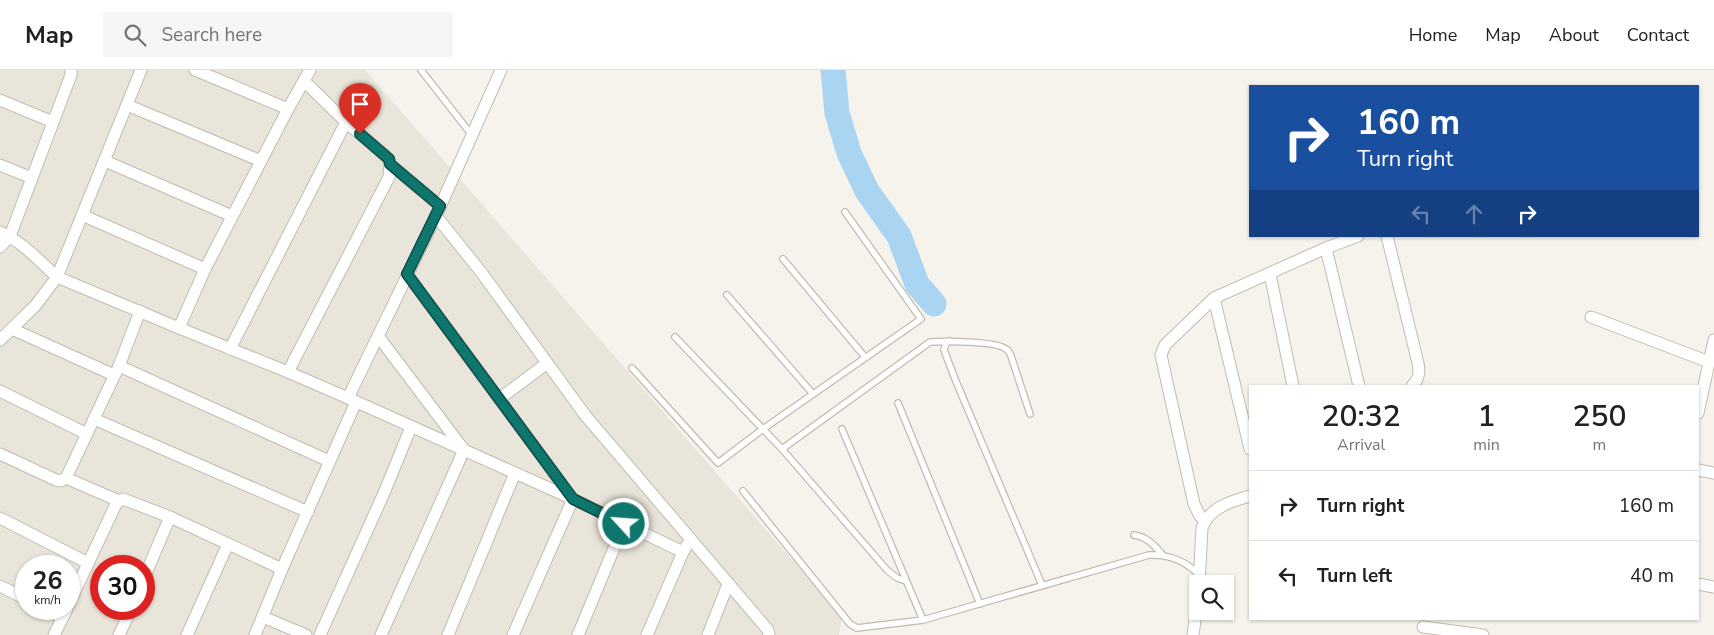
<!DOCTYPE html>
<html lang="en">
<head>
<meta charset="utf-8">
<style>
	body { margin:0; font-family:"Nunito Sans",sans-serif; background:#f6f6f6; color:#202124; height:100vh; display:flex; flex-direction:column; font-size:19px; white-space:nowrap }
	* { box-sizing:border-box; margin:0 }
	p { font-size:16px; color:#757577 }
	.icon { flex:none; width:28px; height:28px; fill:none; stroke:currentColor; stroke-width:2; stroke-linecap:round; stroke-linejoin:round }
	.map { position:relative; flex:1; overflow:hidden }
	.details { position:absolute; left:1249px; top:315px; width:450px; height:235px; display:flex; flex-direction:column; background:#fff; border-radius:0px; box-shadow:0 1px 4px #0004 }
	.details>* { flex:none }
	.hud { position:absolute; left:1249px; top:15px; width:450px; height:152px; border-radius:0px; box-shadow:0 1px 4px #0004; background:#1a4fa0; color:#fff; overflow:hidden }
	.tools { position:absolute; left:1189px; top:505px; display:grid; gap:10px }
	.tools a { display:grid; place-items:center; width:45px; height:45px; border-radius:0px; background:#fff; box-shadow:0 1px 4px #0004; font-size:25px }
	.speed { position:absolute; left:15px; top:485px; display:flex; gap:10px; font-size:25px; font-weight:700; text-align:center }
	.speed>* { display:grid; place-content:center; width:65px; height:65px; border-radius:50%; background:#fff; box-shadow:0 1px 4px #0004; line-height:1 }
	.speed small { font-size:12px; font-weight:400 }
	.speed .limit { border:8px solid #d22; background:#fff; color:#111 }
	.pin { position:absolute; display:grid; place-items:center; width:42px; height:42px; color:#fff; margin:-51px -21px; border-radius:50% 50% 50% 0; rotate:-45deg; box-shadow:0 0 5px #0007 }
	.pin .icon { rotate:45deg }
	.me { position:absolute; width:55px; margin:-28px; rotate:296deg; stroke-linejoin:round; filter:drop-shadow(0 0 4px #0008) }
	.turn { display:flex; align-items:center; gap:18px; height:105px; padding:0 25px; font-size:22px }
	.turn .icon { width:65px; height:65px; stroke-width:2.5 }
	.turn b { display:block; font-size:35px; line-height:42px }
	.lanes { display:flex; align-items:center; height:48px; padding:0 25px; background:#0003; justify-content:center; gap:25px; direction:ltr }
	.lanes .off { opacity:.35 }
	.eta { display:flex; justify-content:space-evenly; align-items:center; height:85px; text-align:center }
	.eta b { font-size:30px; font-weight:600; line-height:35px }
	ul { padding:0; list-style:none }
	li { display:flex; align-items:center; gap:15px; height:70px; padding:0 25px; border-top:1px solid #e0e0e0 }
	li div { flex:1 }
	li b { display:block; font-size:19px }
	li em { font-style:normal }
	header { display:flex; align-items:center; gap:30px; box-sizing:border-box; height:70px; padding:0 25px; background:#fff; border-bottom:1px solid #e0e0e0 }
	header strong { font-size:24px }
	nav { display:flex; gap:28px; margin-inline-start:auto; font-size:18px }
	.search { width:350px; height:45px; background:#f6f6f6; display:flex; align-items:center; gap:12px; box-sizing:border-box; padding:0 18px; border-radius:0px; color:#757577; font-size:19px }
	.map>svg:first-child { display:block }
	.residential { fill:#eae5da; fill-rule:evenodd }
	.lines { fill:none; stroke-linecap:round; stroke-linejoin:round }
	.river { stroke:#a9d4f2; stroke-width:25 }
	.lane-casing { stroke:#c2bbae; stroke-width:8 }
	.street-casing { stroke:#c2bbae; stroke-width:13 }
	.lane { stroke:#fff; stroke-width:5.5 }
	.street { stroke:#fff; stroke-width:11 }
	.route-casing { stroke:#0a4d48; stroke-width:12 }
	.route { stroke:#0f766e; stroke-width:9 }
</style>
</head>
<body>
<header>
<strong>Map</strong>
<div class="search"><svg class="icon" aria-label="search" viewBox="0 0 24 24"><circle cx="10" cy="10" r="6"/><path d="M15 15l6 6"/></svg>Search here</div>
<nav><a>Home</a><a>Map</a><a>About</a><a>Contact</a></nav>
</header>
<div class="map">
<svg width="1714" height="565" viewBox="0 0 1714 565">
	<rect width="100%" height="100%" fill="#f6f3ec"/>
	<path class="residential" d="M 0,0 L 365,0 L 842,547 L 839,565 L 0,565 ZM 26,496 L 69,496 L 69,539 L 26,539 ZM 101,496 L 144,496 L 144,539 L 101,539 Z"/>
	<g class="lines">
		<path class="river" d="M 833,0 L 837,43 L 849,83 L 867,121 L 899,166 L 917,214 L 934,234"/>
		<defs>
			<g id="lane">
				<path d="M 421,0 L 471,64"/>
				<path d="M 783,189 L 865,287"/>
				<path d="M 727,225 L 813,324"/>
				<path d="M 675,267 L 782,379 L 887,500 L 897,508 L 906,511"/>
				<path d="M 949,271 L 946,273 L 944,280 L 955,309 L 1042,515"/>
				<path d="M 632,298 L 718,393 L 763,359 L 921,249 L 845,142"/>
				<path d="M 898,333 L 980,534"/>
				<path d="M 842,359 L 923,550"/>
				<path d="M 782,379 L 930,272 C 944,271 997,271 1006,279 C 1009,281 1010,283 1011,286 L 1030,344"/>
				<path d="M 743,421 L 850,554 L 857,558 L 923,550 L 1149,485 C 1168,484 1186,491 1199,505"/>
				<path d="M 1134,465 C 1147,467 1153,474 1162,484"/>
			</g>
			<g id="street">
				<path d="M 141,0 L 57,207 L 179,258 L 288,302 L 348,328"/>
				<path d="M 195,0 L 288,39"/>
				<path d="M 501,0 L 436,146 L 348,328 L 573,429 L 683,482"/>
				<path d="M 304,11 L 346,52"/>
				<path d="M 0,30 L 53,52"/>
				<path d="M 127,35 L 261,91"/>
				<path d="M 105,91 L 232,146"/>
				<path d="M 390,94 L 440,136"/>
				<path d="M 0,95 L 32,108"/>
				<path d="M 82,145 L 205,199"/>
				<path d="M 436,146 L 481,202 L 585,345 L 768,560 L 769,565"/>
				<path d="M 0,162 C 22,171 39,191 57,207 L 35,236 L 0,270"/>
				<path d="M 1387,166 L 1418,293 C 1420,303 1419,310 1412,316"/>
				<path d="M 0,177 L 10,166 L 71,5 L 71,0"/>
				<path d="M 1326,178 L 1359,316"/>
				<path d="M 407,204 L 573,429 L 513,565"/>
				<path d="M 1270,204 L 1293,316"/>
				<path d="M 1591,247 L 1709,292"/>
				<path d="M 179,258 L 205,199 L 288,39 L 310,0"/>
				<path d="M 12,259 L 114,305"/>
				<path d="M 378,266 L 464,380 L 381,565"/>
				<path d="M 230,279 L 346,52 L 389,89 L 390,94 L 389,107 L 288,302"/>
				<path d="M 119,296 L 329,391"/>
				<path d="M 0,321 L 87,364"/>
				<path d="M 499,329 L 546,294"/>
				<path d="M 1698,343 L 1714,270"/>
				<path d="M 94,349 L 308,442"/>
				<path d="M 1250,379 L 1214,228 L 1326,178 L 1358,166"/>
				<path d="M 0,384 L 56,410 L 61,411 L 66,408 L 119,296 L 140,241"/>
				<path d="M 1698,400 L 1714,403"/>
				<path d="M 66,408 L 119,431"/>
				<path d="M 0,448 L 88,493"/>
				<path d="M 1205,450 L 1200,446 L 1194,434 L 1161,285 L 1165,275 L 1214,228"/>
				<path d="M 144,508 L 170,447"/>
				<path d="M 1199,514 L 1202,458 C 1209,438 1231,431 1250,426"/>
				<path d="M 1698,514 L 1714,517"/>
				<path d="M 0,516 L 26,529"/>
				<path d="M 69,534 L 116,434 L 119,431 L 123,429 L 170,447 L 282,499"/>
				<path d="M 45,539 L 62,548"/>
				<path d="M 263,547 L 306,565"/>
				<path d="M 1423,557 L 1483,565"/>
				<path d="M 54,565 L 67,539"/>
				<path d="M 119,565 L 131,539"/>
				<path d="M 187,565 L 228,474"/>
				<path d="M 255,565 L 282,499 L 356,332"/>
				<path d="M 320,565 L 384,423 L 411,357"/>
				<path d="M 448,565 L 515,403"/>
				<path d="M 578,565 L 624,454"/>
				<path d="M 647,565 L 683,482 L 687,475"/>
				<path d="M 708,565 L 728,514"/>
				<path d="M 1193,565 L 1198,528"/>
			</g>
		</defs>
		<use href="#lane" class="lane-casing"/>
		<use href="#street" class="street-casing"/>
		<use href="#lane" class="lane"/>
		<use href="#street" class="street"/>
	</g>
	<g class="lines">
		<defs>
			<path id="route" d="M 360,64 L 389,89 L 390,94 L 440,136 L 407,204 L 573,429 L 624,454"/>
		</defs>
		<use href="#route" class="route-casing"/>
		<use href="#route" class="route"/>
	</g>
</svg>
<div class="tools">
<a><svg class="icon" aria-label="search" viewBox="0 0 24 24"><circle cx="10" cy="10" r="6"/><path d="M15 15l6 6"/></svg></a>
</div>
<div class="speed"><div>26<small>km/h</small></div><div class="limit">30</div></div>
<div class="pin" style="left:360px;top:64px;background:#d93025"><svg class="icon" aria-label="arrive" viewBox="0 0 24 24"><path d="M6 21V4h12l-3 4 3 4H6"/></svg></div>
<svg class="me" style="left:624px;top:454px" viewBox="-20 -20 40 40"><circle r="17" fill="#0f766e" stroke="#fff" stroke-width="3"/><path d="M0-11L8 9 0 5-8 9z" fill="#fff"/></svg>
<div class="hud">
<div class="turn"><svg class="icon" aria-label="right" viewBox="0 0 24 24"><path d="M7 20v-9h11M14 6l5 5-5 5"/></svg><div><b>160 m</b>Turn right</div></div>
<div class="lanes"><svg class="icon off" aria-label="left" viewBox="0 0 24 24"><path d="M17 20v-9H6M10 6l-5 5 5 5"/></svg><svg class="icon off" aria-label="ahead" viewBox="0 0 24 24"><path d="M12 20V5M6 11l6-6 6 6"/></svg><svg class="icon" aria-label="right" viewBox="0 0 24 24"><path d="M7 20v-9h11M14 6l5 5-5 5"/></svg></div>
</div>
<section class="details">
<div class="eta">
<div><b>20:32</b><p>Arrival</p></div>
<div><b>1</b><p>min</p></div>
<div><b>250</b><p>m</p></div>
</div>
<ul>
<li><svg class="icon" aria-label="right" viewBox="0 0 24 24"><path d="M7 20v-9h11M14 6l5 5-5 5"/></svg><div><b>Turn right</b></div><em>160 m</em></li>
<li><svg class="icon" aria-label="left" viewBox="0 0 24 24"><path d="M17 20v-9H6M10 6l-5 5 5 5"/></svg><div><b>Turn left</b></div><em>40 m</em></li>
</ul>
</section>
</div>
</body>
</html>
